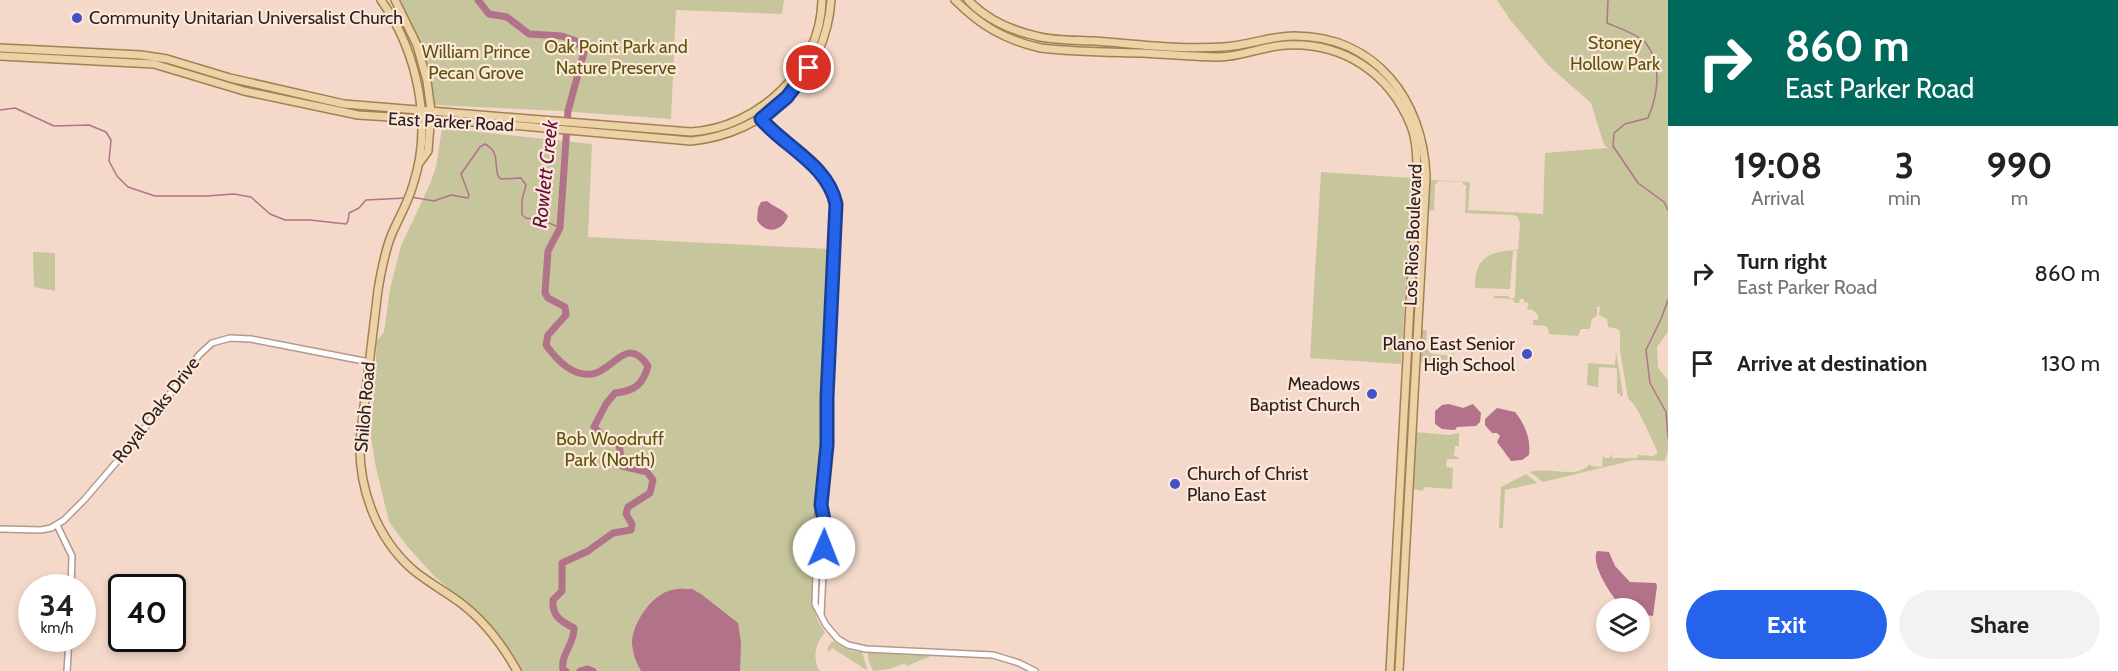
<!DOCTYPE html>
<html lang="en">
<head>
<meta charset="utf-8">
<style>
	body { margin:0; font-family:Cabin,sans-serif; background:#f2f2f2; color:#222; height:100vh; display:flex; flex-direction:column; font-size:22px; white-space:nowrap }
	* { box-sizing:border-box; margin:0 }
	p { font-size:20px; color:#767676 }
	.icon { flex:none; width:33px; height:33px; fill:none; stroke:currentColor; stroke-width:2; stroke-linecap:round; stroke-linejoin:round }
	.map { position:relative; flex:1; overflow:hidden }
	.sheet { display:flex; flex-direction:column; background:#fff; width:450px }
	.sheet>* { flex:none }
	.hud { background:#00695c; color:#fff; overflow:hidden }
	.tools { position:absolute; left:1596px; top:598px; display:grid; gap:12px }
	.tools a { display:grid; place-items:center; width:54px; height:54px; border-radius:50%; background:#fff; box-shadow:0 3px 9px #0003; font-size:30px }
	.speed { position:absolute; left:18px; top:574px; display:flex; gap:12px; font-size:30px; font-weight:700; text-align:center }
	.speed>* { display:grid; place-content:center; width:78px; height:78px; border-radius:50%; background:#fff; box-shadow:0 3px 9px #0003; line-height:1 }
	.speed small { font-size:15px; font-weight:400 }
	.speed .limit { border:3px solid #111; border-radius:9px; background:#fff; color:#111 }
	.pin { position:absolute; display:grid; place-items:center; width:51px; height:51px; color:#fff; margin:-26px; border:3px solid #fff; border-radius:50%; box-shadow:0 2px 6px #0007 }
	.me { position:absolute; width:66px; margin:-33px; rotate:1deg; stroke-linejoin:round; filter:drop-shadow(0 0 4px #0008) }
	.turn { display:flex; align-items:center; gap:21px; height:126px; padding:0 18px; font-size:27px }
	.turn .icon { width:78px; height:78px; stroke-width:2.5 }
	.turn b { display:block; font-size:42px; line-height:51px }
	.eta { display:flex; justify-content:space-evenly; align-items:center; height:102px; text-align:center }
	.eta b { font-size:36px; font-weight:700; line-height:42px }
	.button { display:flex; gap:12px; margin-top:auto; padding:12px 18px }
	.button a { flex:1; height:69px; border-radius:36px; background:#2563eb; color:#fff; font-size:24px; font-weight:700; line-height:69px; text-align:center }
	.button a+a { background:#f2f2f2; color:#222 }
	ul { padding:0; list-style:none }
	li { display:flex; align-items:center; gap:18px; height:90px; padding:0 18px }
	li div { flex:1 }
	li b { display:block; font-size:22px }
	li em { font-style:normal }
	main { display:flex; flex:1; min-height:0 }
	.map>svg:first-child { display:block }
	.green { fill:#c6c59c }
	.water { fill:#b1728a }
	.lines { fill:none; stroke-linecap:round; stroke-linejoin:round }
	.stream { stroke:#b1728a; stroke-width:1.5 }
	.river { stroke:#b1728a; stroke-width:7 }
	.minor-casing { stroke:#b3998b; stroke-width:8 }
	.major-casing { stroke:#a1814f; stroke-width:10 }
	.minor { stroke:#fff; stroke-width:5 }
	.major { stroke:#ecd2a6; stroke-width:7 }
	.route-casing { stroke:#184099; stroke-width:15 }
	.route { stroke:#2563eb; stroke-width:10 }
	.poi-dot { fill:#4253c7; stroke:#fde7db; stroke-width:2 }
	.labels { text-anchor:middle; stroke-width:4.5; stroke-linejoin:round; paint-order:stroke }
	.poi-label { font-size:18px; fill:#2b211c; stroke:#fde7db; text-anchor:start }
	.park-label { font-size:18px; fill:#5a5605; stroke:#fde7db }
	.street-label { font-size:18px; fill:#2b211c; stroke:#fde7db }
	.water-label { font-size:20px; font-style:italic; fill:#601239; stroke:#fde7db }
</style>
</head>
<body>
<main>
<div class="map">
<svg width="1668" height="671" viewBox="0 0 1668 671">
	<rect width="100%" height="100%" fill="#f4d9ca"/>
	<g class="green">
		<path d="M 401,0 L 784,0 L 782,14 L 676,10 L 671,119 L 561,111 L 435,105 L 424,51 Z"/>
		<path d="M 1497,0 L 1668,0 L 1668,332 L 1657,347 L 1658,368 L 1668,380 L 1668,451 L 1665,461 L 1634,460 L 1543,482 L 1530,472 C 1549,466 1576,480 1590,464 L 1591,466 L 1602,467 L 1603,453 L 1604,458 L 1610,458 L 1611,453 L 1612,458 L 1637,458 L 1638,455 L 1653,456 L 1657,454 L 1657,450 C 1649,435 1639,407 1628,398 L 1620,351 L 1620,332 L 1618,329 L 1608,327 L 1607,319 L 1599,315 L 1600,307 L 1597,307 L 1597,315 L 1592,319 L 1589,332 L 1589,329 L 1581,329 L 1578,336 L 1549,334 L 1547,326 L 1533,325 L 1533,320 L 1538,320 L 1538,315 L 1533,310 L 1527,309 L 1529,303 L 1524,302 L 1524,299 L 1520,299 L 1519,303 L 1515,303 L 1512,299 L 1494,298 L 1494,296 L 1507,296 L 1512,299 L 1515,297 L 1517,251 L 1513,251 L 1510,289 L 1475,288 C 1475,257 1489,251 1518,250 L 1520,223 L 1518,217 L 1513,215 L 1465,213 L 1466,185 L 1463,185 L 1463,182 L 1438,181 L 1438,183 L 1435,184 L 1434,210 L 1436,211 L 1427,210 L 1429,182 L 1432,180 L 1470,182 L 1468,210 L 1543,214 L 1545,153 L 1608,148 L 1604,145 L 1591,103 L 1548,65 L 1511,21 Z"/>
		<path d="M 442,128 L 592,144 L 588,237 L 830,249 L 823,395 L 822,453 L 816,509 L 812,598 L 817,619 L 825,633 C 815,643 812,659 820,671 L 521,671 L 499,637 L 465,602 L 435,577 L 407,546 L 389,522 L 375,463 L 371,436 L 377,341 L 384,332 L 390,289 L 401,246 L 430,184 L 436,167 Z"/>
		<path d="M 1321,172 L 1412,178 L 1401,364 L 1310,358 Z"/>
		<path d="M 33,252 L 55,253 L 55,291 L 34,287 Z"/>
		<path d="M 1422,329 L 1427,331 L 1426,348 L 1432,354 L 1452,356 L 1454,352 L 1453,363 L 1451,364 L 1420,362 Z"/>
		<path d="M 1616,351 L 1623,394 L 1621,397 L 1620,394 L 1617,393 L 1617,368 L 1599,367 L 1598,387 L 1587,385 L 1588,363 L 1615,365 Z"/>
		<path d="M 1415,432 L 1449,435 L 1459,433 L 1459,446 L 1455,446 L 1454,456 L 1458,457 L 1458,459 L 1447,459 L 1446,467 L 1453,468 L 1452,489 L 1424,487 L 1423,491 L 1412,489 Z"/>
		<path d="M 1526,474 L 1537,483 L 1505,490 L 1503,528 L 1499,528 L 1501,487 Z"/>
		<path d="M 833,641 C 841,647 852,653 862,652 L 868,671 L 832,648 L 829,652 L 827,648 Z"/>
		<path d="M 868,652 L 910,655 L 900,659 L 911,654 L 931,656 L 907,666 L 905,663 L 890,669 L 873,671 L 868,659 Z"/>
	</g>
	<g class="water">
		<path d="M 767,201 C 774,207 783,209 788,216 C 782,232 766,235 757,220 L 758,208 L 761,202 Z"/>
		<path d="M 1449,404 L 1463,408 L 1473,404 L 1481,413 L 1480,422 L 1476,426 L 1457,427 L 1455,430 L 1442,429 L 1435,424 L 1435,411 L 1442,405 Z"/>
		<path d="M 1497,408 L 1515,412 C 1525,424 1531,439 1529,455 L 1522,460 L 1511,461 L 1497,442 L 1500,436 L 1497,433 L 1492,433 L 1485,425 L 1485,419 Z"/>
		<path d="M 1597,551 L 1609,552 L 1615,566 L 1630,582 L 1656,583 L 1657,586 L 1653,616 L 1640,614 L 1640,609 L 1624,609 C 1613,599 1590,565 1597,551 Z"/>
		<path d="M 692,589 L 701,594 L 738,623 L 741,642 L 740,671 L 641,671 C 636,663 633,654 632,644 C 632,623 652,594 672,590 C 679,588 685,589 692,589 Z"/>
	</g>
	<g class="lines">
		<g class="stream">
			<path d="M 1608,0 L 1607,23 C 1616,27 1639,35 1645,42 C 1663,64 1658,94 1648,118 L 1625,124 L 1614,133 L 1613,146 L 1638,183 L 1664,202 L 1668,210"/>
			<path d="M 0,110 L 15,108 L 54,126 L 89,125 L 106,132 L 111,140 L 109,161 L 117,176 L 128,187 L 155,196 L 207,196 L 234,194 L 251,197 L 270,214 L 285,220 L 310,220 L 346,224 L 348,221 L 349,213 L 359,208 L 366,200 L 406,198"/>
			<path d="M 411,197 L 434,201 L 451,195 L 468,198 L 469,195 L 461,174 L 480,147 L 485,144 C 500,152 494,163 498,176 L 501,179 L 521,178 L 526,185 L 522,200 L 522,215 L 526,218 L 545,221 L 560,228"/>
			<path d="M 1668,300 L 1661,319 L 1646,350 L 1650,383 L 1666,412 L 1668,438"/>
		</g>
		<g class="river">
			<path d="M 478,0 L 489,14 L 507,17 L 529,34 L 562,36 L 576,41 L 584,52 L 568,111 L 560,228 L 548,251 L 545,293 L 548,298 L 565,307 L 566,315 L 548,335 L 546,345 C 556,359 572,377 592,374 C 613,371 627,334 648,366 C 643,385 634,391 615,393 L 606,404 L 594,427 L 601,434 L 619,443 L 622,466 L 647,472 L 653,480 L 650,493 L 628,507 L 626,514 L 632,524 L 631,530 L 613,533 L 588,551 L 562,563 L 562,591 L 553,600 C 552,616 560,621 574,628 C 575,643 560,655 563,670 L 566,671"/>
			<path d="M 580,671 L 587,669 L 593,671"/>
		</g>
		<defs>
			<g id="minor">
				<path d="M 756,111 C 779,145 826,162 836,204 L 827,397 L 828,432 L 821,505 L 818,510 L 815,604 L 826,625 L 838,639 L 848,645 L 866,649 L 993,655 L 1019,663 L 1035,671"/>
				<path d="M 57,525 L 72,556 L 71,588"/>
				<path d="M 0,529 L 41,530 L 51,528 L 64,520 L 84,500 L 138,437 L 199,355 L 212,343 L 230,338 L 251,339 L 369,362"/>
				<path d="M 821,614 L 825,531 L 821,505"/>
				<path d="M 67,671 L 69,639"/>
			</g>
			<g id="major">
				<path d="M 381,0 C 418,52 433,125 413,185 C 408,203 398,219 391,236 C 384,254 381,272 378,290 L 360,440 C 358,487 376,537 412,569 C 426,581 443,590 458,601 C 483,619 502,644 517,671"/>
				<path d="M 395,0 L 417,45 L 427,81 L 431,111 L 428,151 L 420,162"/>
				<path d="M 955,0 C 981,26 1005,40 1041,48 C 1074,52 1108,52 1141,53 C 1167,54 1193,57 1219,57 C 1242,57 1263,46 1286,45 C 1343,42 1390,73 1411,126 C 1417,142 1417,159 1417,176 L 1390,671"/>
				<path d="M 968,0 C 986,19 1010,30 1036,36 C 1054,41 1076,40 1095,41 C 1136,44 1181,50 1223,47 C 1247,46 1270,36 1294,36 C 1376,36 1423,100 1426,176 L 1399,671"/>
				<path d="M 0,48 L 141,55 L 167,59 L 230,78 L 344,104 L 691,132 C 758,128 821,69 822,0"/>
				<path d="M 0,56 L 154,64 L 244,91 L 358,115 L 489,123 L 691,141 C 766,134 826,76 831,0"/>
			</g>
		</defs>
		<use href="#minor" class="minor-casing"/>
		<use href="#major" class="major-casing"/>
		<use href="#minor" class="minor"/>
		<use href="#major" class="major"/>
	</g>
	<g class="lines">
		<defs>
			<path id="route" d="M 809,68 L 787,97 L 761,119 C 785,147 828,165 836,204 L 827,397 L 827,445 L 821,505 L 825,525 L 824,548"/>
		</defs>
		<use href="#route" class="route-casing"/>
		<use href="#route" class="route"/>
	</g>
	<g class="poi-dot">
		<circle cx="77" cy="18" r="6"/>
		<circle cx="1527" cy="354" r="6"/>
		<circle cx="1372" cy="394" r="6"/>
		<circle cx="1175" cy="484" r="6"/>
	</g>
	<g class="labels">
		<g class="poi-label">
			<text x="89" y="24">Community Unitarian Universalist Church</text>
			<text x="1515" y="350" text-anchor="end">Plano East Senior<tspan x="1515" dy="21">High School</tspan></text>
			<text x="1360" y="390" text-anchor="end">Meadows<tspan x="1360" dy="21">Baptist Church</tspan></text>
			<text x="1187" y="480">Church of Christ<tspan x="1187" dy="21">Plano East</tspan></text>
		</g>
		<g class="park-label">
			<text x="1615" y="49">Stoney<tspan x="1615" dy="21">Hollow Park</tspan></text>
			<text x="616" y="53">Oak Point Park and<tspan x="616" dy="21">Nature Preserve</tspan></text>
			<text x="476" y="58">William Prince<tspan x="476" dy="21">Pecan Grove</tspan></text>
			<text x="610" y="445">Bob Woodruff<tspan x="610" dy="21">Park (North)</tspan></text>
		</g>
		<g class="street-label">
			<text transform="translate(451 122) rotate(3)" y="6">East Parker Road</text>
			<text transform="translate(1413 235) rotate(-88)" y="6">Los Rios Boulevard</text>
			<text transform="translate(365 407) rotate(-85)" y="6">Shiloh Road</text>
			<text transform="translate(156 410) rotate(-52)" y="6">Royal Oaks Drive</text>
		</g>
		<g class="water-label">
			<text transform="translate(545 174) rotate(-84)" y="7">Rowlett Creek</text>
		</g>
	</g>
</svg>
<div class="tools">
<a><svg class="icon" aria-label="layers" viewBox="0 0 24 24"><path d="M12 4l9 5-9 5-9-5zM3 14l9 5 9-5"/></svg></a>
</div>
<div class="speed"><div>34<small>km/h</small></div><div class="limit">40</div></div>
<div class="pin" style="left:809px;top:68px;background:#d93025"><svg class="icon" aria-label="arrive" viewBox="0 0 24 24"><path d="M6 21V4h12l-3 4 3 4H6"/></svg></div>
<svg class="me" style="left:824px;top:548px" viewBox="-20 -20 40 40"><circle r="19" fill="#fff"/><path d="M0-13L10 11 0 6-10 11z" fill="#2563eb"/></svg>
</div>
<section class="sheet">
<div class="hud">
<div class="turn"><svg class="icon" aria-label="right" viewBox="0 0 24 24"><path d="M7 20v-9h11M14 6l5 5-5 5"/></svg><div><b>860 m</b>East Parker Road</div></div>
</div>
<div class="eta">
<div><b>19:08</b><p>Arrival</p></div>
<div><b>3</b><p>min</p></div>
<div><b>990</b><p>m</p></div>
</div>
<ul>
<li><svg class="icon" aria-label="right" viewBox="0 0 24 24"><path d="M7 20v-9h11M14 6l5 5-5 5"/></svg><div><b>Turn right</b><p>East Parker Road</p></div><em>860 m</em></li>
<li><svg class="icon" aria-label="arrive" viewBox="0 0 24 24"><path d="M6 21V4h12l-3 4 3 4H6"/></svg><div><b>Arrive at destination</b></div><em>130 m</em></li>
</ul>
<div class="button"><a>Exit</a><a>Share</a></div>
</section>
</main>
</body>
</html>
